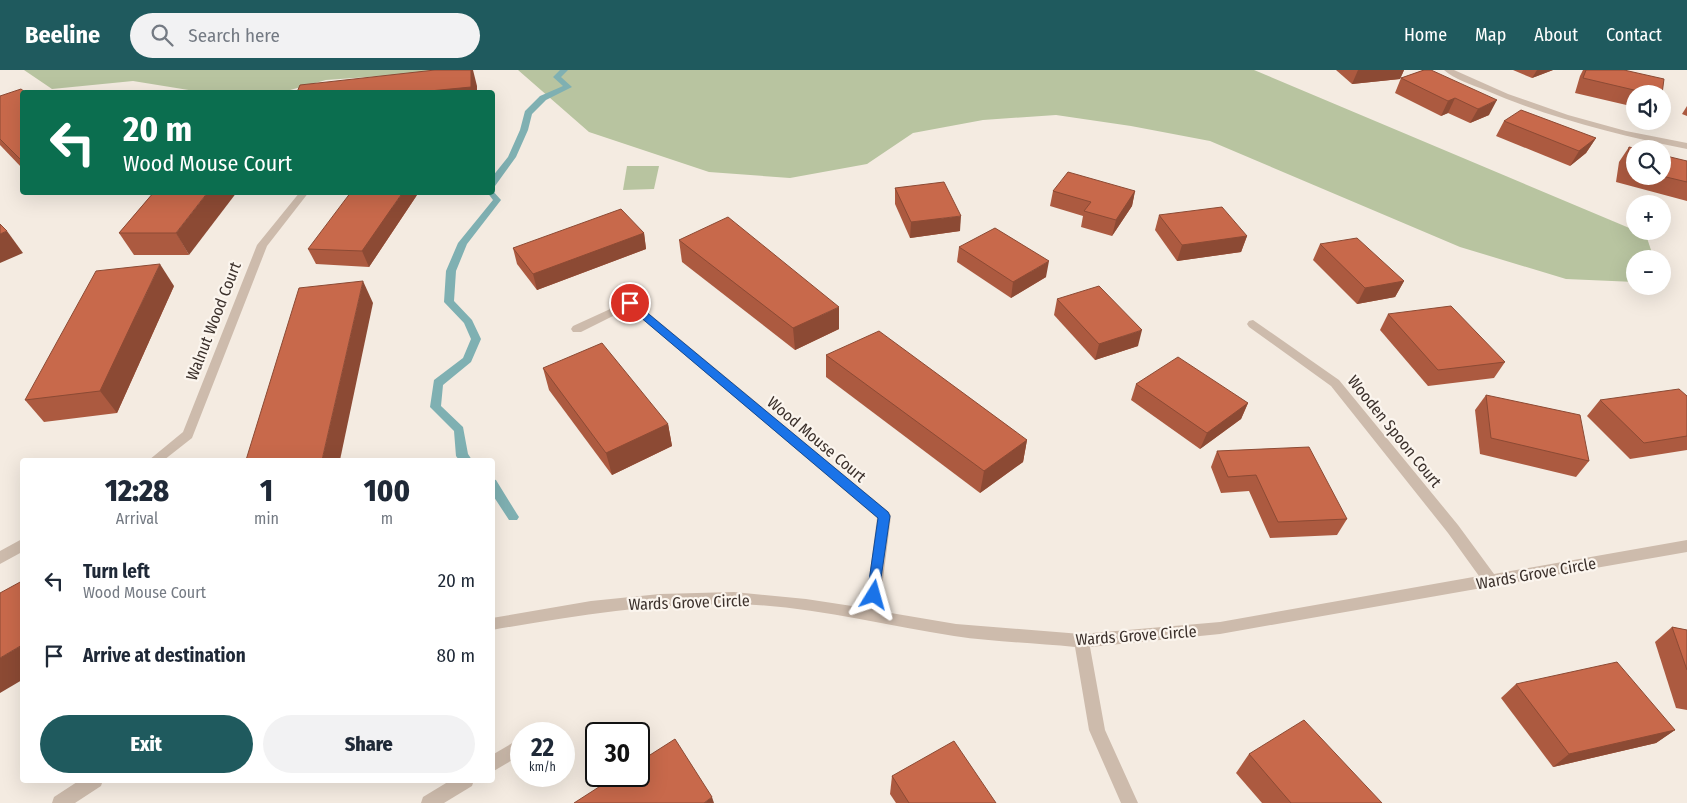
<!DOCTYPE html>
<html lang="en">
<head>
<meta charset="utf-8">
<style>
	body { margin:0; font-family:"Fira Sans Condensed",sans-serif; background:#f2f2f3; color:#1f2937; height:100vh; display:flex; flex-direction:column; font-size:19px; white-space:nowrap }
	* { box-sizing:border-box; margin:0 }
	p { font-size:16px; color:#747a83 }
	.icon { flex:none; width:28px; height:28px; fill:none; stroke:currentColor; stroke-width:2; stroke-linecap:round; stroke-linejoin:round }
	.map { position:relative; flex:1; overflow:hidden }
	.sheet { position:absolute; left:20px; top:388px; width:475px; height:325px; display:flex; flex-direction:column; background:#fff; border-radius:5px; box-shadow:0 5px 20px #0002 }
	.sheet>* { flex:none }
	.top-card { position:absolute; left:20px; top:20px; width:475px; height:105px; border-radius:5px; box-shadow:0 5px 20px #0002; background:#0b6e4f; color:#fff; overflow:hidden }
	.tools { position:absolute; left:1626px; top:15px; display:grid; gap:10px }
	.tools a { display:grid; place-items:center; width:45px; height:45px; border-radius:50%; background:#fff; box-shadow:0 5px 20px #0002; font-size:25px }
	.speed { position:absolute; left:510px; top:652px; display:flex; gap:10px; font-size:25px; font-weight:700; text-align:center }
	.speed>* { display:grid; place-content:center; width:65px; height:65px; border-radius:50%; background:#fff; box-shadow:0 5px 20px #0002; line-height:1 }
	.speed small { font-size:12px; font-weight:400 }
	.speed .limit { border:2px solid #111; border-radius:8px; background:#fff; color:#111 }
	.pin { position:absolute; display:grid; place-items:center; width:42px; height:42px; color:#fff; margin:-21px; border:2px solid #fff; border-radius:50%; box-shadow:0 1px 5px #0007 }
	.me { position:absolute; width:55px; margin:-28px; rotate:8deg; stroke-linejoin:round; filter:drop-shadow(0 0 4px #0008) }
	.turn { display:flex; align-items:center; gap:18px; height:105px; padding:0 20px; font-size:22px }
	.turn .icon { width:65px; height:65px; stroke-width:2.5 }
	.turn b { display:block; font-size:35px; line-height:42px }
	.eta { display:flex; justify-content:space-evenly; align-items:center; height:85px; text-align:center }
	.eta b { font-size:30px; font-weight:800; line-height:35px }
	.cta { display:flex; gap:10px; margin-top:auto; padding:10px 20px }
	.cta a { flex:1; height:58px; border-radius:30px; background:#1f5a5e; color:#fff; font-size:20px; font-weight:800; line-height:58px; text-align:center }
	.cta a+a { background:#f2f2f3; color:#1f2937 }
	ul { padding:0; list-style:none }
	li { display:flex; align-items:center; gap:15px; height:75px; padding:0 20px }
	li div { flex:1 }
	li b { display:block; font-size:19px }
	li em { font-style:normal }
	header { display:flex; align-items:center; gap:30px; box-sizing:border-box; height:70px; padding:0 25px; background:#1f5a5e; color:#fff }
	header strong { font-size:24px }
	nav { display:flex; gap:28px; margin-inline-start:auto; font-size:18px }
	.search { width:350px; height:45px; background:#f2f2f3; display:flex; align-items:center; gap:12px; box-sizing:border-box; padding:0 18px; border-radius:28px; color:#747a83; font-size:19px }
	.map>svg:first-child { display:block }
	.green { fill:#b8c4a0 }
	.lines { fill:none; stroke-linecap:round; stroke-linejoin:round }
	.stream { fill:#7fb0b2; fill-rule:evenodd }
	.street { fill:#cdbbac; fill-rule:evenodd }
	.wall { fill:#ac5a40 }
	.shaded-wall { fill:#8c4a34 }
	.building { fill:#c8694b; stroke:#8c4a34 }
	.route { fill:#1a73e8; stroke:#114b97 }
	.labels { text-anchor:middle; stroke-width:4.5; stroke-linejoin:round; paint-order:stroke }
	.street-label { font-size:16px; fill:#3b302b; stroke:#fbf5ee }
</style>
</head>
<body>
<header>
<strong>Beeline</strong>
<div class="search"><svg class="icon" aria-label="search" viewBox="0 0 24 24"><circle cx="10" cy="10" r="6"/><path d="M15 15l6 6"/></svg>Search here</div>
<nav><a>Home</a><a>Map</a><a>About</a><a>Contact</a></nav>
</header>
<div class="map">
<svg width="1687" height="733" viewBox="0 0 1687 733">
	<rect width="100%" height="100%" fill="#f4ebe1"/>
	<g class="green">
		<path d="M 24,0 L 466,0 L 326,10 L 283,22 L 201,22 L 133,11 L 52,19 Z"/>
		<path d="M 518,0 L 1254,0 L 1646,165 L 1654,189 L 1635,189 L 1635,212 L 1566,209 L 1460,177 L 1210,71 L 1131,56 L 1056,45 L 983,50 L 913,63 L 867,94 L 790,108 L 709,102 L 589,62 Z"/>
		<path d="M 627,96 L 659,96 L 654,119 L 623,120 Z"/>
	</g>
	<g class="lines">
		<g class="stream">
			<path d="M 560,0 L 568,0 L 561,7 L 572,17 L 546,30 L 532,44 L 528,60 L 516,87 L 495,116 L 492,116 L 492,107 L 508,87 L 520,60 L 525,41 L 540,26 L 563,16 L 553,7 Z"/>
			<path d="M 492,120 L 501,130 L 467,174 L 456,201 L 454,231 L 472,250 L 481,269 L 471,292 L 443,315 L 441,336 L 463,357 L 468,384 L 472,390 L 459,390 L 456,386 L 454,361 L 430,337 L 434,310 L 463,288 L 471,269 L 464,253 L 444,232 L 446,201 L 458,173 L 493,130 L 487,122 L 492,122 Z"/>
			<path d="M 492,409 L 496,410 L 517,444 L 519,447 L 517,450 L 509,450 L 492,424 Z"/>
		</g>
		<g class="street">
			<path d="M 1444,0 L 1454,0 L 1508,24 L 1568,45 L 1626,61 L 1687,73 L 1687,79 C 1618,65 1550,48 1485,20 C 1472,15 1454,9 1444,0 Z"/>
			<path d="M 300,122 L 309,122 L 267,176 L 192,368 L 164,390 L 149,390 L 183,362 L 257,175 Z"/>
			<path d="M 630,230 L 634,231 L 889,442 L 891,446 L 879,541 L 956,554 L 1081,564 L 1220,552 L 1479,506 L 1448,463 L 1331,316 L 1249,257 L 1247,254 L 1249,251 L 1253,250 L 1339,310 L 1458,455 L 1494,504 L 1687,470 L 1687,482 L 1220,564 L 1090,577 L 1105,660 L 1138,733 L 1121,733 L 1089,660 L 1075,577 C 1035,573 994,572 954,566 C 881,555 807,535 733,534 C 652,533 572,546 492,560 L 492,548 L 591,531 L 660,524 L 734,522 L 806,529 L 865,538 L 877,448 L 629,238 L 581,262 L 573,262 L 571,259 L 573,256 Z"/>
			<path d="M 22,469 L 22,482 L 0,494 L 0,481 Z"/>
			<path d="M 547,653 L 553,656 L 555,661 L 554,664 L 534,664 L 536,659 Z"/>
			<path d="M 521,668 L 521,685 L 492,702 L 492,685 Z"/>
			<path d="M 80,710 L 103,710 L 101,716 L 75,733 L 52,733 L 54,727 Z"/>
			<path d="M 451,710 L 474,710 L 472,716 L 444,733 L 421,733 L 423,727 Z"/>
		</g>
	</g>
	<g class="wall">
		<path d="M 1336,0 L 1404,0 L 1400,9 L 1352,14 Z"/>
		<path d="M 1424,0 L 1489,45 L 1470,53 L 1448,43 L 1441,46 L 1395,23 L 1401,8 Z"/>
		<path d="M 1513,0 L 1553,0 L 1532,8 Z"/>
		<path d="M 1583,0 L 1624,0 L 1662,24 L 1635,24 L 1635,37 L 1575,23 L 1580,6 Z"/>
		<path d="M 22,22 L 22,98 L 0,75 L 0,26 Z"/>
		<path d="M 1687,36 L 1687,46 L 1682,44 Z"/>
		<path d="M 1504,51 L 1596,68 L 1586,83 L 1570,96 L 1496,66 Z"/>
		<path d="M 1629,77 L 1635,79 L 1635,106 L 1662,106 L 1687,91 L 1687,131 L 1616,112 L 1619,92 Z"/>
		<path d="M 895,118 L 960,161 L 910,168 L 895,134 Z"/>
		<path d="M 1053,121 L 1135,121 L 1132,136 L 1112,166 L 1081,157 L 1083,146 L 1050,136 Z"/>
		<path d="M 154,122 L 189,185 L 134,185 L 119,163 Z"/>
		<path d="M 417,125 L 369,197 L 316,194 L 308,179 Z"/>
		<path d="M 1159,145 L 1247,166 L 1241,182 L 1177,191 L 1155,160 Z"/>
		<path d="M 644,163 L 646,179 L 537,220 L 517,194 L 513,178 Z"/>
		<path d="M 679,170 L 839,259 L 795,280 L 682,192 Z"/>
		<path d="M 1320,174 L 1404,211 L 1395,227 L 1357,234 L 1313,190 Z"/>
		<path d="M 959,177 L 1046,207 L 1011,228 L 957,192 Z"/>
		<path d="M 174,216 L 117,343 L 44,352 L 25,330 Z"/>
		<path d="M 1057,229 L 1138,276 L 1095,290 L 1054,245 Z"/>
		<path d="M 1388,244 L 1505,292 L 1494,308 L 1428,316 L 1380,260 Z"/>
		<path d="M 826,285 L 1027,370 L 1023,392 L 980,423 L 826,307 Z"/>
		<path d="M 543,298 L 668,354 L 672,376 L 612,405 L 549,320 Z"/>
		<path d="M 1136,314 L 1248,333 L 1241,349 L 1200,379 L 1131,330 Z"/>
		<path d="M 1486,325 L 1589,391 L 1576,407 L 1480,384 L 1475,340 Z"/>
		<path d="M 1687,326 L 1687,380 L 1630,389 L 1587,346 L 1600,330 Z"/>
		<path d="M 1217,381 L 1347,449 L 1337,465 L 1270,468 L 1249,421 L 1221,423 L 1211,397 Z"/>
		<path d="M 1672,557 L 1687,560 L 1687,640 L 1676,638 L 1655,572 Z"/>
		<path d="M 1516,614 L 1675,660 L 1656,673 L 1553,697 L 1501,628 Z"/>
		<path d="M 1249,684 L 1382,733 L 1262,733 L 1236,703 Z"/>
		<path d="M 892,706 L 996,733 L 896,733 L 890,724 Z"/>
	</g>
	<g class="shaded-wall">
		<path d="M 471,0 L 473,0 L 477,16 L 477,22 L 419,22 Z"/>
		<path d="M 1358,0 L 1404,0 L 1400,9 L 1352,14 Z"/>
		<path d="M 1537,0 L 1553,0 L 1532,8 Z"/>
		<path d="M 1455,28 L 1448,43 L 1441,46 L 1448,31 Z"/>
		<path d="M 1497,30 L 1489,45 L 1470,53 L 1478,39 Z"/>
		<path d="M 1596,68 L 1586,83 L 1570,96 L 1579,81 Z"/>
		<path d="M 1135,121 L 1132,136 L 1112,166 L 1116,150 Z"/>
		<path d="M 208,122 L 237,122 L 189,185 L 176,163 Z"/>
		<path d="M 403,122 L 416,122 L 417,125 L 369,197 L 362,181 Z"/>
		<path d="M 961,146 L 960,161 L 910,168 L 911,152 Z"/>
		<path d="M 7,161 L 23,183 L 0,193 L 0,164 Z"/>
		<path d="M 644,163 L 646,179 L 537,220 L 533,204 Z"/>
		<path d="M 1247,166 L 1241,182 L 1177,191 L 1182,175 Z"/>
		<path d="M 1049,191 L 1046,207 L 1011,228 L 1013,212 Z"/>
		<path d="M 160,194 L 174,216 L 117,343 L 100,321 Z"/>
		<path d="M 363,211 L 373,233 L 340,390 L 322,390 Z"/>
		<path d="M 1404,211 L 1395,227 L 1357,234 L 1365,218 Z"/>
		<path d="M 839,237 L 839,259 L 795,280 L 793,258 Z"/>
		<path d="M 1142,260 L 1138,276 L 1095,290 L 1099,274 Z"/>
		<path d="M 1248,333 L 1241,349 L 1200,379 L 1207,363 Z"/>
		<path d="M 668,354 L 672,376 L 612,405 L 606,383 Z"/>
		<path d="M 1027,370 L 1023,392 L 980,423 L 984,401 Z"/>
		<path d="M 22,575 L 22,610 L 0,623 L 0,588 Z"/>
		<path d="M 1675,660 L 1656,673 L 1553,697 L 1569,684 Z"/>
		<path d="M 712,727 L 714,733 L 704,733 Z"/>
	</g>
	<g class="building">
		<path d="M 435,0 L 471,0 L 471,17 L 419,22 L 297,22 L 300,15 Z"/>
		<path d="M 1424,0 L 1431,0 L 1497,30 L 1478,39 L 1455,28 L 1448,31 L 1401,8 Z"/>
		<path d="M 1586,0 L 1624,0 L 1664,9 L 1662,24 L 1651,24 L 1583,8 Z"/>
		<path d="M 21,19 L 25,22 L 22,22 L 22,91 L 0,69 L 0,26 Z"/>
		<path d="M 1521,40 L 1596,68 L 1579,81 L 1504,51 Z"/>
		<path d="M 1629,77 L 1638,79 L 1635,79 L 1635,99 L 1626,97 Z"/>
		<path d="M 1662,85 L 1687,91 L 1687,112 L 1662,106 Z"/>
		<path d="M 1068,102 L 1135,121 L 1116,150 L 1084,141 L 1091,132 L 1053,121 Z"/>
		<path d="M 944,112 L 961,146 L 911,152 L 895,118 Z"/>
		<path d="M 154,122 L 208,122 L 176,163 L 119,163 Z"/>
		<path d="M 351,122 L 403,122 L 362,181 L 308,179 Z"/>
		<path d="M 1222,137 L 1247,166 L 1182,175 L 1159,145 Z"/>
		<path d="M 621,139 L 644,163 L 533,204 L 513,178 Z"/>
		<path d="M 728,147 L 839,237 L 793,258 L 679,170 Z"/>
		<path d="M 0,154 L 7,161 L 0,164 Z"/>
		<path d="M 995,158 L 1049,191 L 1013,212 L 959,177 Z"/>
		<path d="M 1357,168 L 1404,211 L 1365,218 L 1320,174 Z"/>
		<path d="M 160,194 L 100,321 L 25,330 L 96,201 Z"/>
		<path d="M 363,211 L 322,390 L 246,390 L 299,218 Z"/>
		<path d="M 1099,216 L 1142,260 L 1099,274 L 1057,229 Z"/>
		<path d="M 1451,236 L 1505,292 L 1438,300 L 1388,244 Z"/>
		<path d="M 879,261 L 1027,370 L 984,401 L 826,285 Z"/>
		<path d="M 602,273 L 668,354 L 606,383 L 543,298 Z"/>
		<path d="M 1178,287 L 1248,333 L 1207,363 L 1136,314 Z"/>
		<path d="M 1679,319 L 1687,326 L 1687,366 L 1644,373 L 1600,330 Z"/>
		<path d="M 1486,325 L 1580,345 L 1589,391 L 1491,368 Z"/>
		<path d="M 1309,377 L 1347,449 L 1278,452 L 1256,405 L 1228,407 L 1217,381 Z"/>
		<path d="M 22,511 L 22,575 L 0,588 L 0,523 Z"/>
		<path d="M 1672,557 L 1687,560 L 1687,600 Z"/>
		<path d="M 1617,592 L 1675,660 L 1569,684 L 1516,614 Z"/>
		<path d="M 1304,650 L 1382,733 L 1291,733 L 1249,684 Z"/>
		<path d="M 675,669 L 712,727 L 704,733 L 574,733 L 616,706 L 639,706 L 639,692 Z"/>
		<path d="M 954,671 L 996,733 L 909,733 L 892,706 Z"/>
	</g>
	<path class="route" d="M 630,230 L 633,231 L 888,442 L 890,446 L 878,529 L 874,531 L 869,529 L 867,525 L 878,448 L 626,235 L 625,233 Z"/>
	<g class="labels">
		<g class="street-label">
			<text transform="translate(213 251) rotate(-69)" y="6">Walnut Wood Court</text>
			<text transform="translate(1395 361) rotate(51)" y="6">Wooden Spoon Court</text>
			<text transform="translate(817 369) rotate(40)" y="6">Wood Mouse Court</text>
			<text transform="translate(1536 503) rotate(-10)" y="6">Wards Grove Circle</text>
			<text transform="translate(689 532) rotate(-2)" y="6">Wards Grove Circle</text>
			<text transform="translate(1136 565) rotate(-4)" y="6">Wards Grove Circle</text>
		</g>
	</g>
</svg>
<div class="tools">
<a><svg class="icon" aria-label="sound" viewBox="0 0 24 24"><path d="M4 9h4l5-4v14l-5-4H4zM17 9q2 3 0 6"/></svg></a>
<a><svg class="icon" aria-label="search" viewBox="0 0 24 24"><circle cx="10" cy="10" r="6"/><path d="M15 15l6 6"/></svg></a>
<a>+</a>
<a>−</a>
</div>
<div class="speed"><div>22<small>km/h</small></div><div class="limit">30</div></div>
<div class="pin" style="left:630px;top:233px;background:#d93025"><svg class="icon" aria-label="arrive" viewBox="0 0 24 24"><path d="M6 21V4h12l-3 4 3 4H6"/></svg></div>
<svg class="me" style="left:874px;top:525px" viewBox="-20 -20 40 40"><path d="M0-17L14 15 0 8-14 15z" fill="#1a73e8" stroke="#fff" stroke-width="4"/></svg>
<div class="top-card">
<div class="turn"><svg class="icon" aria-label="left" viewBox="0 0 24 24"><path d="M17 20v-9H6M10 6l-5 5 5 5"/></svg><div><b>20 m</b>Wood Mouse Court</div></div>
</div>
<section class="sheet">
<div class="eta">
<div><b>12:28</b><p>Arrival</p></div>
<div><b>1</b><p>min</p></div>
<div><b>100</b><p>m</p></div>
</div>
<ul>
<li><svg class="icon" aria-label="left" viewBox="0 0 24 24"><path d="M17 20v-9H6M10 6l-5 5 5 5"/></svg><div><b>Turn left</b><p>Wood Mouse Court</p></div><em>20 m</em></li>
<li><svg class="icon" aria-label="arrive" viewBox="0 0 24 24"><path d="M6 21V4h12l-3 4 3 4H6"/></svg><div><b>Arrive at destination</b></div><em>80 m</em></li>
</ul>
<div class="cta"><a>Exit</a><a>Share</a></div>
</section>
</div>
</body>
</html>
